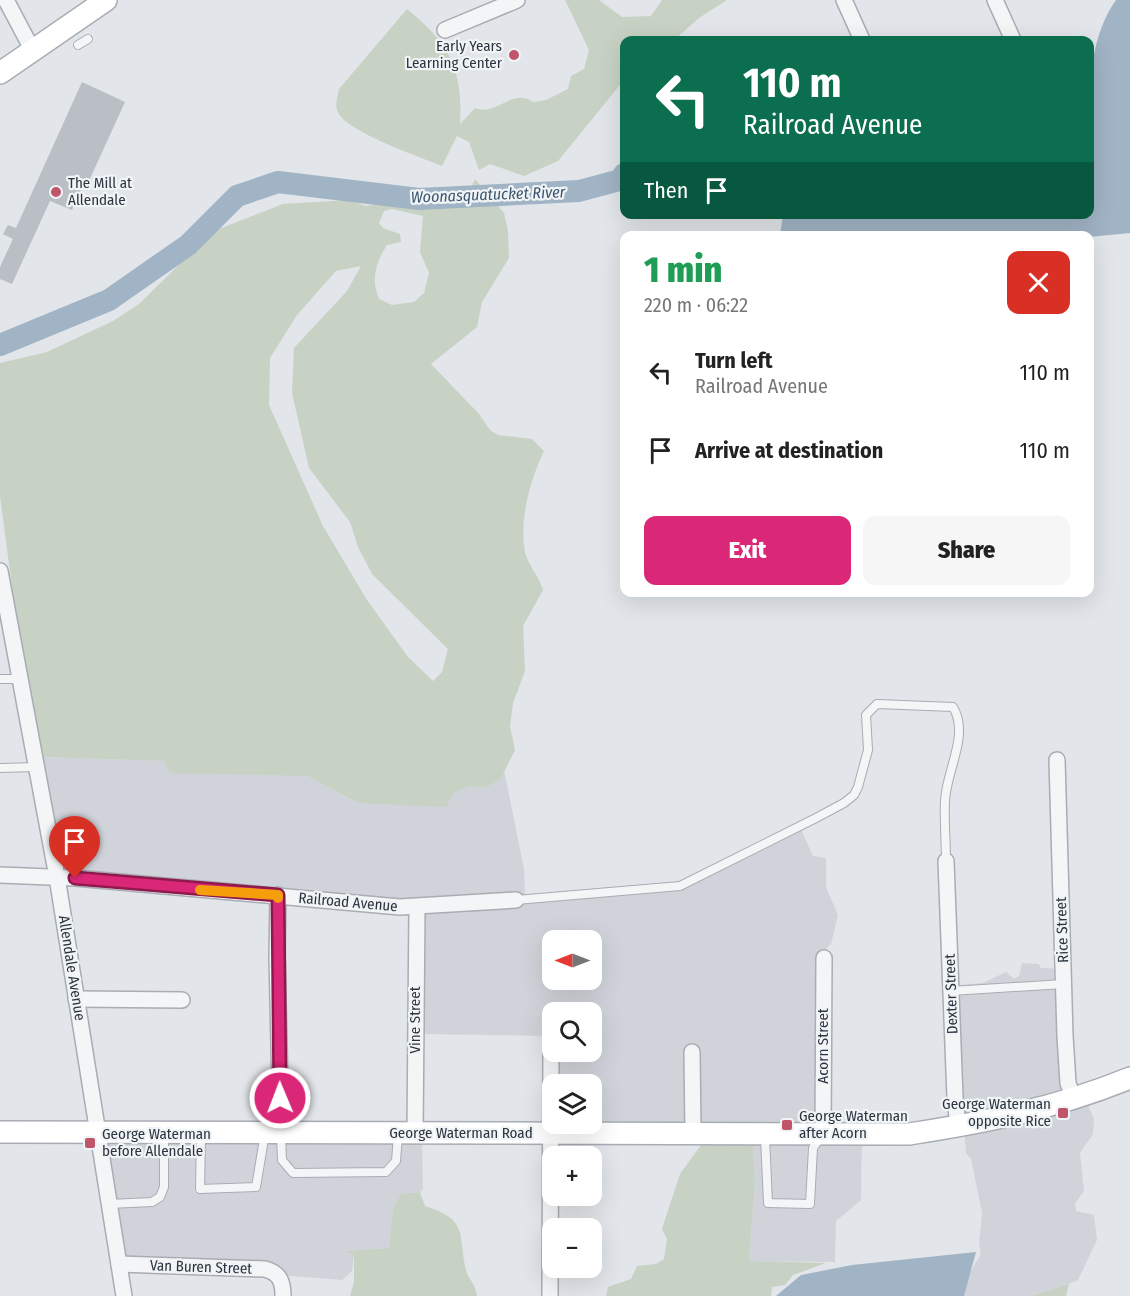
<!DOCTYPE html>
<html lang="en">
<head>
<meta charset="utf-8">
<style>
	body { margin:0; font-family:"Fira Sans Condensed",sans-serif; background:#f6f6f6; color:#222; height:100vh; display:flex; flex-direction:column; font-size:22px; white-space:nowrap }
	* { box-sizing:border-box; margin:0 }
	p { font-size:20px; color:#767676 }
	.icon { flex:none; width:33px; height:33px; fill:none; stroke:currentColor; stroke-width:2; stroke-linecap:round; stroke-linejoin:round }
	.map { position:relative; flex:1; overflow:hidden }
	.drawer { position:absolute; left:620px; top:231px; width:474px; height:366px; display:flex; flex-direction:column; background:#fff; border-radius:12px; box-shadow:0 6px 24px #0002 }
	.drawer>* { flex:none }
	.guide { position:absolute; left:620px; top:36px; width:474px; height:183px; border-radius:12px; box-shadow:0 6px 24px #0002; background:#0b6e4f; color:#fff; overflow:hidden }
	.needle { width:39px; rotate:270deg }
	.controls { position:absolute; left:542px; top:930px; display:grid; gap:12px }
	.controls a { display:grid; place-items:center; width:60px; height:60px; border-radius:12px; background:#fff; box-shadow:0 6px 24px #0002; font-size:30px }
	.pin { position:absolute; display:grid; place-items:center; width:51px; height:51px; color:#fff; margin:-62px -26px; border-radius:50% 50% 50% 0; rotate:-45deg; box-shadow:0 0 6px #0007 }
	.pin .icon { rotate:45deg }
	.me { position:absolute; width:66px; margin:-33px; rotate:359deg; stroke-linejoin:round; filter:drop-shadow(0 0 4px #0008) }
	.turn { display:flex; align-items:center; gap:21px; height:126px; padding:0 24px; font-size:27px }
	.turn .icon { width:78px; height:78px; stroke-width:2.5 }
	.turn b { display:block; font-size:42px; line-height:51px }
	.then { display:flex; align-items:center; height:57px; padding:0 24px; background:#0003; gap:12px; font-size:22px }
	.round { display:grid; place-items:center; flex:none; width:63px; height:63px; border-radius:12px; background:#f6f6f6 }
	.head { display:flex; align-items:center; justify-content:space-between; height:102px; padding:0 24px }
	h1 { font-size:36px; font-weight:800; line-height:45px; color:#1e9e55 }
	.cta { display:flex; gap:12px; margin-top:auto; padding:12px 24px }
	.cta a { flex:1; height:69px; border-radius:12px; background:#db2777; color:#fff; font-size:24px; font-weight:800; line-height:69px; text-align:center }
	.cta a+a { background:#f6f6f6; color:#222 }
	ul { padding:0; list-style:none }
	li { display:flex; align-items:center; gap:18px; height:78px; padding:0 24px }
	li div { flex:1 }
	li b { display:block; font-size:22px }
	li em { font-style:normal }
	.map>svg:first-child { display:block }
	.built { fill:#d0d4da; fill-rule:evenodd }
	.green { fill:#c8d2c4; fill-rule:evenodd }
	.water { fill:#a1b4c5 }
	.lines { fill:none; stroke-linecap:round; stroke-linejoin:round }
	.river { stroke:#a1b4c5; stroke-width:22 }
	.building { fill:#babec5 }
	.lane-casing { stroke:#a8acb3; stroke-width:10 }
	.street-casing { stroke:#a8acb3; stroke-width:18 }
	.secondary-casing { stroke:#a8acb3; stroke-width:24 }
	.lane { stroke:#f4f5f7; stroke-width:8 }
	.street { stroke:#f4f5f7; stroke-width:15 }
	.secondary { stroke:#fff; stroke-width:21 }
	.route-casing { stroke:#8e194d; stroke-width:15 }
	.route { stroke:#db2777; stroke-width:10 }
	.slow { stroke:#f59e0b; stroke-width:10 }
	.poi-dot { fill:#c05469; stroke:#f1f4f6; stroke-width:2 }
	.labels { text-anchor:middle; stroke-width:4.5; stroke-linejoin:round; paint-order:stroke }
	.poi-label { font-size:15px; fill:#2c343f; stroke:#f1f4f6; text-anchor:start }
	.street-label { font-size:15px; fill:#2c343f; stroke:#f1f4f6 }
	.water-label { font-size:16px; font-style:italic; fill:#3a546f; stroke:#f1f4f6 }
</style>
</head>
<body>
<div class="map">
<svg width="1130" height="1296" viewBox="0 0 1130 1296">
	<rect width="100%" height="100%" fill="#e2e5e9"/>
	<g class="built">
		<path d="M 41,757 L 164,761 L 307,776 L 358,803 L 454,793 L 470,786 L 485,788 L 500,780 L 504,770 L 524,869 L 525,898 L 680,886 L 800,827 L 813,856 L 826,858 L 826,887 L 838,915 L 831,944 L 822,953 L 821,1129 L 862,1135 L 861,1200 L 836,1221 L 835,1262 L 749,1261 L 755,1184 L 751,1133 L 591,1124 L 591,1084 L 554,1084 L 555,1052 L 591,1052 L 591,1012 L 552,1012 L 552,1036 L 420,1034 L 420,909 L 61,875 ZM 552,940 L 591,940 L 591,980 L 552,980 Z"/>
		<path d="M 1022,963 L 1038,964 L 1041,968 L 1067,969 L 1071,1079 L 1085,1098 L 1094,1119 L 1093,1134 L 1080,1153 L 1084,1191 L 1075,1204 L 1076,1211 L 1094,1215 L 1097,1240 L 1078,1280 L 1069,1284 L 1030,1296 L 962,1296 L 965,1281 L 981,1254 L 979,1244 L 982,1213 L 971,1159 L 966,1153 L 964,1128 L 960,1125 L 958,985 L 983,983 L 1006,972 L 1014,979 L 1019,976 Z"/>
		<path d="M 422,1135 L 423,1189 L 420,1192 L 401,1194 L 393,1207 L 389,1248 L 347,1251 L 354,1255 L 352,1271 L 342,1280 L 126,1263 L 104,1137 Z"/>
	</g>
	<g class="green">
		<path d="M 565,0 L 599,0 L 622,17 L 651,16 L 662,0 L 727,0 L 699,18 L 674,40 L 624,40 L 624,80 L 558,161 L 524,176 L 490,164 L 479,170 L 469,142 L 457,136 L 442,166 C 421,157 346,132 338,112 C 334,105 338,96 339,89 L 407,9 C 450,44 463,69 460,124 L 475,108 C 496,117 513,87 533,102 L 546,100 L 568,89 L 571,76 L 584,69 L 589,50 Z"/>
		<path d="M 475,179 L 504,213 L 508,231 L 509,258 L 482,302 L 477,327 L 431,364 L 479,414 L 490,430 L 498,435 L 532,439 L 544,451 C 530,480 519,520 525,552 C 528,565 539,576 543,590 L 523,626 L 525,671 L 513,703 L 510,726 L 515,750 L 500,780 L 485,788 L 470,786 L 454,793 L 446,807 L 358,803 L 307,776 L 170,773 L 164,761 L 41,757 L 14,602 L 0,496 L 0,363 L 47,352 L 113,321 L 139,304 L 198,246 L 219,229 L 283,204 L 349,200 L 366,206 L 383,203 L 433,208 L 469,191 ZM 392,209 L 423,216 L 420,252 L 429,273 L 424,293 L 414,302 L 392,305 L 379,299 C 371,279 375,264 387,245 L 401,242 L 400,234 L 383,228 L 379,223 L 384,211 ZM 361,266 L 347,291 L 294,348 L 292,393 L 309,468 L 350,522 L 358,547 L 372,574 L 448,649 L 442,672 L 433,681 L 408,657 L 367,600 L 323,526 L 269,405 L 270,358 L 297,315 L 336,271 Z"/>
		<path d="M 752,1133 L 755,1184 L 749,1261 L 826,1263 L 793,1275 L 785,1285 L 772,1287 L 771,1296 L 606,1296 L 608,1287 L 631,1279 L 637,1266 L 656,1264 L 664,1259 L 667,1239 L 662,1229 L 680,1174 L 709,1134 Z"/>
		<path d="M 420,1192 L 425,1206 C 469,1220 458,1234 466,1270 C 469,1281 475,1282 477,1296 L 350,1296 L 354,1282 L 354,1255 L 345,1251 L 389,1248 L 393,1207 L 401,1194 Z"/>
		<path d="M 1069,1284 L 1066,1296 L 1030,1296 Z"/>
	</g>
	<g class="water">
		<path d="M 1116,0 L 1130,0 L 1130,233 L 1089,237 L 780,235 L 783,215 L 1089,214 C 1089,152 1078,52 1116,0 Z"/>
		<path d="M 976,1252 L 964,1296 L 776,1296 L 801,1275 L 852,1265 Z"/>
	</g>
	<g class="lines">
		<path class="river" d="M 0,345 L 109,300 L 188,245 L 237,196 L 278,182 L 419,199 L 579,191 L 620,180 L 624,174"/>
	</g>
	<path class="building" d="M 82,82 L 125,102 L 88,183 L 85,181 L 72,210 L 50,201 L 12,284 L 0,279 L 0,267 L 13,239 L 3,234 L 8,225 L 16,228 Z"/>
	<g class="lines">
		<defs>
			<g id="lane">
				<path d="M 78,45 L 88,39"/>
				<path d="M 0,679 L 21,679"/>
				<path d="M 0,768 L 36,767"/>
				<path d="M 516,900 L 680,886 L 816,818 L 844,803 L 854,795 L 858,787 L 868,750 L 866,715 L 877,704 L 953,707 C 970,735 946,771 945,801 C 944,821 946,841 946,861"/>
				<path d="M 951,991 L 1064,984"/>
				<path d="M 281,1134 L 282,1160 L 293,1173 L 386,1172 L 396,1161 L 398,1136"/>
				<path d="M 201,1135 L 200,1189 L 256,1187 L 265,1133"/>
				<path d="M 765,1137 L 768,1203 L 810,1204 L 813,1148 L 820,1138"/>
				<path d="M 109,1204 L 152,1202 L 160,1197 L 164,1187 L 164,1135"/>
			</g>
			<g id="street">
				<path d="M 6,0 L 33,51"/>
				<path d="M 844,0 L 862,40"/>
				<path d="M 995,0 L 1013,40"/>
				<path d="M 445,30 L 517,0"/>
				<path d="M 0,571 L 57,877 L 124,1296"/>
				<path d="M 1057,760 L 1065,1036 L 1068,1083 L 1074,1100"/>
				<path d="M 946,861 L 955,1098 L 958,1127"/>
				<path d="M 0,875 L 75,878 L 400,907 L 516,900"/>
				<path d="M 278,895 L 277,957 L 281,1133"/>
				<path d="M 76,999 L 182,1000"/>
				<path d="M 692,1052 L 693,1133"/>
				<path d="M 415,1134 L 417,907"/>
				<path d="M 823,1134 L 824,958"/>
				<path d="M 119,1264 L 265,1269 C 280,1273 283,1282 283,1296"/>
				<path d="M 550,1296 L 551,1046"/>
			</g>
			<g id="secondary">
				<path d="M 0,73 L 106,0"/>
				<path d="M 0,1132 L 909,1134 C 987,1122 1056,1108 1130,1078"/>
			</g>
		</defs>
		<use href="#lane" class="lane-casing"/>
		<use href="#street" class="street-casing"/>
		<use href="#secondary" class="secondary-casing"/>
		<use href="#lane" class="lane"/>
		<use href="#street" class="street"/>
		<use href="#secondary" class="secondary"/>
	</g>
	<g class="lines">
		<defs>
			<path id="route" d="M 75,878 L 278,895 L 280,1098"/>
		</defs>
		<use href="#route" class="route-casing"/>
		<use href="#route" class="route"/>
		<path class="slow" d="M 200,890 L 278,895 L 278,898"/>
	</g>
	<g class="poi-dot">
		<circle cx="514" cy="55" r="6"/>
		<circle cx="56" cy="192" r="6"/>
		<rect x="1057" y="1107" width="12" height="12" rx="3"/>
		<rect x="781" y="1119" width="12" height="12" rx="3"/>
		<rect x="84" y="1137" width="12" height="12" rx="3"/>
	</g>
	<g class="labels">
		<g class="poi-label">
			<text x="502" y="51" text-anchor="end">Early Years<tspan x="502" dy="17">Learning Center</tspan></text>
			<text x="68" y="188">The Mill at<tspan x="68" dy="17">Allendale</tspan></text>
			<text x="1051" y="1109" text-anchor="end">George Waterman<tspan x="1051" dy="17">opposite Rice</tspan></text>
			<text x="799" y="1121">George Waterman<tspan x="799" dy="17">after Acorn</tspan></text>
			<text x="102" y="1139">George Waterman<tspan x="102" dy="17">before Allendale</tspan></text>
		</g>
		<g class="street-label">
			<text transform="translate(348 902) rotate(5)" y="5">Railroad Avenue</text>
			<text transform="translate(1062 930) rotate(-92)" y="5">Rice Street</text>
			<text transform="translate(72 968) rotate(81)" y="5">Allendale Avenue</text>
			<text transform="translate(951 994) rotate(-92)" y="5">Dexter Street</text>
			<text transform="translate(415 1020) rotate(-90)" y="5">Vine Street</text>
			<text transform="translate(823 1046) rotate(-90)" y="5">Acorn Street</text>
			<text x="461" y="1138">George Waterman Road</text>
			<text transform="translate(201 1267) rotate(2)" y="5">Van Buren Street</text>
		</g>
		<g class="water-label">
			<text transform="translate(488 194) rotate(-2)" y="6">Woonasquatucket River</text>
		</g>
	</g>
</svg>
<div class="controls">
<a><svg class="needle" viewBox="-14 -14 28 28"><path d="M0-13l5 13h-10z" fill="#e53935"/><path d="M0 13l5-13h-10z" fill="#767676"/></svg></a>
<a><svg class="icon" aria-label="search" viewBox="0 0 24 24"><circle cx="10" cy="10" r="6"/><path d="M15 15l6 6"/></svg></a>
<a><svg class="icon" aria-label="layers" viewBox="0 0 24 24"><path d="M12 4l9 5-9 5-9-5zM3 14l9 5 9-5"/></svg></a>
<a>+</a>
<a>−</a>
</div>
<div class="pin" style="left:75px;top:878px;background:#d93025"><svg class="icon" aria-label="arrive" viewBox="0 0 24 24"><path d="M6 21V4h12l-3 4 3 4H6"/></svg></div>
<svg class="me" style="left:280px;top:1098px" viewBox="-20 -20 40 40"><circle r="17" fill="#db2777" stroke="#fff" stroke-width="3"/><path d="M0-11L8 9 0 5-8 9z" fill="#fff"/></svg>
<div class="guide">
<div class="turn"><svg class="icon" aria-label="left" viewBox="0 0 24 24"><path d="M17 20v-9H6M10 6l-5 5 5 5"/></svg><div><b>110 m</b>Railroad Avenue</div></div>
<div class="then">Then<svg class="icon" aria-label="arrive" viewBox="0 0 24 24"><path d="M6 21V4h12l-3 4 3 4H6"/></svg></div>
</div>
<section class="drawer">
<div class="head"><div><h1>1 min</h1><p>220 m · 06:22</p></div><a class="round" style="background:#d93025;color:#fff"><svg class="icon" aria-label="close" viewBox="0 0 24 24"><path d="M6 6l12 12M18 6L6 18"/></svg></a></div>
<ul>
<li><svg class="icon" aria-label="left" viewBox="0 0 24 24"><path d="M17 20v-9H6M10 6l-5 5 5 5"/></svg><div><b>Turn left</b><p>Railroad Avenue</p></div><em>110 m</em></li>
<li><svg class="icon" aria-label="arrive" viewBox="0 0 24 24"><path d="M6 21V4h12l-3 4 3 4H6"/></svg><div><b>Arrive at destination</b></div><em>110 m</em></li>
</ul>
<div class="cta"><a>Exit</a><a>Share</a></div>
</section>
</div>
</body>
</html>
